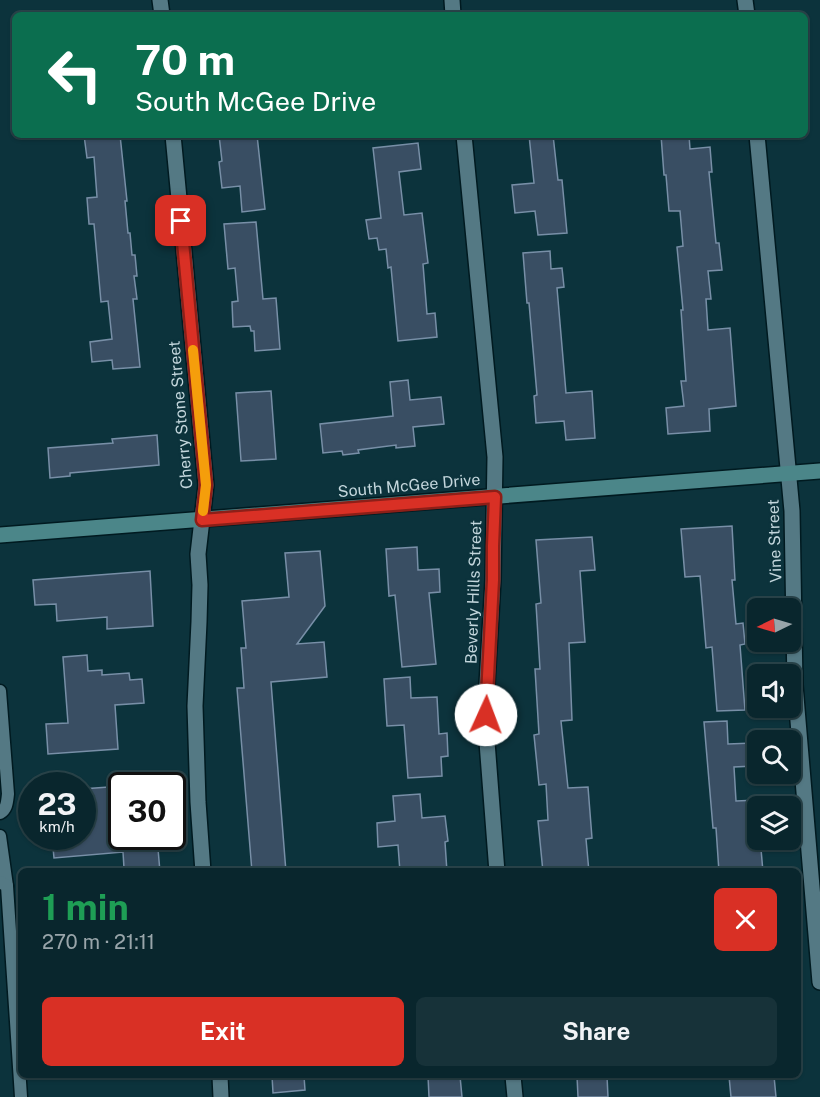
<!DOCTYPE html>
<html lang="en">
<head>
<meta charset="utf-8">
<style>
	body { margin:0; font-family:"Public Sans",sans-serif; background:#173239; color:#f1f3f6; height:100vh; display:flex; flex-direction:column; font-size:22px; white-space:nowrap }
	* { box-sizing:border-box; margin:0 }
	p { font-size:20px; color:#99a5aa }
	.icon { flex:none; width:33px; height:33px; fill:none; stroke:currentColor; stroke-width:2; stroke-linecap:round; stroke-linejoin:round }
	.map { position:relative; flex:1; overflow:hidden }
	.side { position:absolute; left:18px; top:868px; width:783px; height:210px; display:flex; flex-direction:column; background:#09262d; border-radius:9px; box-shadow:0 2px 4px #0004,0 0 0 2px #294349 }
	.side>* { flex:none }
	.hud { position:absolute; left:12px; top:12px; width:796px; height:126px; border-radius:9px; box-shadow:0 2px 4px #0004,0 0 0 2px #294349; background:#0b6e4f; color:#fff; overflow:hidden }
	.needle { width:39px; rotate:265deg }
	.fabs { position:absolute; left:747px; top:598px; display:grid; gap:12px }
	.fabs a { display:grid; place-items:center; width:54px; height:54px; border-radius:9px; background:#09262d; box-shadow:0 2px 4px #0004,0 0 0 2px #294349; font-size:30px }
	.speed { position:absolute; left:18px; top:772px; display:flex; gap:12px; font-size:30px; font-weight:700; text-align:center }
	.speed>* { display:grid; place-content:center; width:78px; height:78px; border-radius:50%; background:#09262d; box-shadow:0 2px 4px #0004,0 0 0 2px #294349; line-height:1 }
	.speed small { font-size:15px; font-weight:400 }
	.speed .limit { border:3px solid #111; border-radius:9px; background:#fff; color:#111 }
	.pin { position:absolute; display:grid; place-items:center; width:51px; height:51px; color:#fff; margin:-26px; border-radius:12px; box-shadow:0 3px 9px #0006 }
	.me { position:absolute; width:66px; margin:-33px; rotate:2deg; stroke-linejoin:round; filter:drop-shadow(0 0 4px #0008) }
	.turn { display:flex; align-items:center; gap:21px; height:126px; padding:0 24px; font-size:27px }
	.turn .icon { width:78px; height:78px; stroke-width:2.5 }
	.turn b { display:block; font-size:42px; line-height:51px }
	.round { display:grid; place-items:center; flex:none; width:63px; height:63px; border-radius:9px; background:#173239 }
	.head { display:flex; align-items:center; justify-content:space-between; height:102px; padding:0 24px }
	h1 { font-size:36px; font-weight:700; line-height:45px; color:#1e9e55 }
	.button { display:flex; gap:12px; margin-top:auto; padding:12px 24px }
	.button a { flex:1; height:69px; border-radius:9px; background:#d93025; color:#fff; font-size:24px; font-weight:700; line-height:69px; text-align:center }
	.button a+a { background:#173239; color:#f1f3f6 }
	.map>svg:first-child { display:block }
	.building { fill:#394e63; stroke:#788fa7; stroke-width:1.5 }
	.lines { fill:none; stroke-linecap:round; stroke-linejoin:round }
	.lane-casing { stroke:#001a20; stroke-width:15 }
	.street-casing { stroke:#001a20; stroke-width:18 }
	.secondary-casing { stroke:#001a20; stroke-width:18 }
	.lane { stroke:#547984; stroke-width:12 }
	.street { stroke:#547984; stroke-width:15 }
	.secondary { stroke:#4b8689; stroke-width:15 }
	.route-casing { stroke:#8d1f18; stroke-width:15 }
	.route { stroke:#d93025; stroke-width:10 }
	.slow { stroke:#f59e0b; stroke-width:10 }
	.labels { text-anchor:middle; stroke-width:4.5; stroke-linejoin:round; paint-order:stroke }
	.street-label { font-size:16px; fill:#c3d6dc; stroke:#0c333c }
</style>
</head>
<body>
<div class="map">
<svg width="820" height="1097" viewBox="0 0 820 1097">
	<rect width="100%" height="100%" fill="#0c333c"/>
	<g class="building">
		<path d="M 84,135 L 120,135 L 127,201 L 125,201 L 128,233 L 130,233 L 132,255 L 135,255 L 137,276 L 134,276 L 137,299 L 133,299 L 140,367 L 113,369 L 112,360 L 92,362 L 90,342 L 112,339 L 108,301 L 101,302 L 94,224 L 89,224 L 87,198 L 97,197 L 94,157 L 87,158 Z"/>
		<path d="M 219,135 L 257,135 L 265,209 L 242,212 L 240,186 L 222,188 L 219,162 L 222,161 Z"/>
		<path d="M 529,135 L 553,135 L 558,180 L 562,180 L 567,233 L 538,235 L 535,211 L 515,213 L 512,185 L 534,183 Z"/>
		<path d="M 661,135 L 689,135 L 690,149 L 710,147 L 712,172 L 709,172 L 716,243 L 719,243 L 722,270 L 708,271 L 711,299 L 706,299 L 708,330 L 730,328 L 736,406 L 709,409 L 710,431 L 668,434 L 666,408 L 684,406 L 681,381 L 686,381 L 681,310 L 683,310 L 677,247 L 683,246 L 680,211 L 669,211 L 666,175 L 664,175 Z"/>
		<path d="M 418,143 L 421,169 L 399,172 L 404,215 L 422,213 L 428,263 L 423,264 L 427,314 L 435,313 L 437,337 L 398,341 L 391,267 L 388,268 L 386,249 L 379,250 L 377,238 L 369,239 L 366,220 L 381,218 L 373,148 Z"/>
		<path d="M 256,222 L 263,299 L 276,298 L 280,349 L 255,351 L 254,331 L 251,331 L 250,326 L 233,327 L 232,302 L 238,301 L 235,268 L 228,269 L 224,224 Z"/>
		<path d="M 550,251 L 551,269 L 562,268 L 564,287 L 557,288 L 566,393 L 592,391 L 595,438 L 566,440 L 564,421 L 536,423 L 534,396 L 537,395 L 529,303 L 527,303 L 523,253 Z"/>
		<path d="M 408,380 L 410,400 L 441,397 L 444,424 L 413,427 L 415,446 L 396,448 L 396,445 L 358,450 L 359,453 L 343,455 L 342,451 L 323,453 L 320,424 L 393,416 L 390,382 Z"/>
		<path d="M 271,391 L 276,459 L 241,461 L 236,393 Z"/>
		<path d="M 157,435 L 159,465 L 70,473 L 70,476 L 50,478 L 48,448 L 113,443 L 112,439 Z"/>
		<path d="M 732,526 L 735,580 L 732,580 L 736,624 L 743,623 L 745,644 L 740,645 L 745,710 L 717,711 L 712,647 L 706,648 L 700,576 L 685,577 L 681,529 Z"/>
		<path d="M 592,537 L 595,570 L 580,571 L 585,642 L 569,643 L 572,720 L 561,721 L 568,788 L 588,787 L 592,838 L 586,839 L 589,872 L 543,872 L 538,821 L 548,820 L 546,784 L 539,785 L 534,735 L 539,734 L 535,669 L 540,669 L 536,604 L 541,603 L 536,540 Z"/>
		<path d="M 417,547 L 418,570 L 439,569 L 440,592 L 429,593 L 436,664 L 402,667 L 395,595 L 389,596 L 386,549 Z"/>
		<path d="M 320,551 L 325,606 L 297,644 L 324,642 L 327,677 L 271,682 L 286,872 L 252,872 L 237,688 L 244,688 L 241,648 L 246,648 L 242,601 L 289,597 L 285,553 Z"/>
		<path d="M 150,571 L 153,626 L 107,629 L 107,617 L 57,621 L 56,604 L 35,605 L 33,580 Z"/>
		<path d="M 87,655 L 88,671 L 102,670 L 102,675 L 129,673 L 130,680 L 142,679 L 144,703 L 115,705 L 118,749 L 48,754 L 46,724 L 68,723 L 63,657 Z"/>
		<path d="M 410,677 L 411,698 L 437,697 L 439,734 L 447,733 L 448,756 L 441,757 L 442,776 L 408,778 L 404,725 L 387,726 L 384,679 Z"/>
		<path d="M 727,721 L 728,744 L 753,743 L 754,766 L 734,767 L 736,801 L 758,800 L 758,849 L 761,849 L 763,872 L 719,872 L 716,828 L 713,828 L 704,722 Z"/>
		<path d="M 122,786 L 122,837 L 157,837 L 160,872 L 129,872 L 129,867 L 124,868 L 123,852 L 54,858 L 52,837 L 82,837 L 82,789 Z"/>
		<path d="M 420,794 L 422,818 L 445,816 L 448,841 L 445,842 L 447,872 L 400,872 L 398,845 L 378,847 L 377,823 L 395,821 L 393,796 Z"/>
		<path d="M 272,1076 L 304,1076 L 305,1090 L 273,1093 Z"/>
		<path d="M 428,1076 L 460,1076 L 462,1097 L 429,1097 Z"/>
		<path d="M 577,1076 L 607,1076 L 608,1097 L 578,1097 Z"/>
		<path d="M 729,1076 L 774,1076 L 776,1097 L 731,1097 Z"/>
	</g>
	<g class="lines">
		<defs>
			<g id="lane">
				<path d="M 0,691 L 8,794 C 7,802 7,809 0,813"/>
				<path d="M 0,836 L 7,886"/>
				<path d="M 0,882 L 7,886 L 21,1097"/>
			</g>
			<g id="street">
				<path d="M 160,0 L 162,15"/>
				<path d="M 452,0 L 453,15"/>
				<path d="M 745,0 L 747,15"/>
				<path d="M 173,135 L 206,485 L 198,554 L 200,585 L 199,622 L 195,706 L 198,802 L 203,872"/>
				<path d="M 464,135 L 495,457 L 493,580 L 486,701 L 486,729 L 497,872"/>
				<path d="M 757,135 L 792,511 L 795,685 L 820,982"/>
				<path d="M 220,1076 L 221,1097"/>
				<path d="M 513,1076 L 515,1097"/>
			</g>
			<path id="secondary" d="M 0,535 L 820,471"/>
		</defs>
		<use href="#lane" class="lane-casing"/>
		<use href="#street" class="street-casing"/>
		<use href="#secondary" class="secondary-casing"/>
		<use href="#lane" class="lane"/>
		<use href="#street" class="street"/>
		<use href="#secondary" class="secondary"/>
	</g>
	<g class="lines">
		<defs>
			<path id="route" d="M 181,221 L 206,485 L 202,520 L 495,497 L 493,546 L 493,580 L 486,715"/>
		</defs>
		<use href="#route" class="route-casing"/>
		<use href="#route" class="route"/>
		<path class="slow" d="M 193,350 L 206,485 L 203,511"/>
	</g>
	<g class="labels">
		<g class="street-label">
			<text transform="translate(180 415) rotate(-95)" y="6">Cherry Stone Street</text>
			<text transform="translate(409 485) rotate(-5)" y="6">South McGee Drive</text>
			<text transform="translate(774 541) rotate(-92)" y="6">Vine Street</text>
			<text transform="translate(473 592) rotate(-88)" y="6">Beverly Hills Street</text>
		</g>
	</g>
</svg>
<div class="fabs">
<a><svg class="needle" viewBox="-14 -14 28 28"><path d="M0-13l5 13h-10z" fill="#e53935"/><path d="M0 13l5-13h-10z" fill="#99a5aa"/></svg></a>
<a><svg class="icon" aria-label="sound" viewBox="0 0 24 24"><path d="M4 9h4l5-4v14l-5-4H4zM17 9q2 3 0 6"/></svg></a>
<a><svg class="icon" aria-label="search" viewBox="0 0 24 24"><circle cx="10" cy="10" r="6"/><path d="M15 15l6 6"/></svg></a>
<a><svg class="icon" aria-label="layers" viewBox="0 0 24 24"><path d="M12 4l9 5-9 5-9-5zM3 14l9 5 9-5"/></svg></a>
</div>
<div class="speed"><div>23<small>km/h</small></div><div class="limit">30</div></div>
<div class="pin" style="left:181px;top:221px;background:#d93025"><svg class="icon" aria-label="arrive" viewBox="0 0 24 24"><path d="M6 21V4h12l-3 4 3 4H6"/></svg></div>
<svg class="me" style="left:486px;top:715px" viewBox="-20 -20 40 40"><circle r="19" fill="#fff"/><path d="M0-13L10 11 0 6-10 11z" fill="#d93025"/></svg>
<div class="hud">
<div class="turn"><svg class="icon" aria-label="left" viewBox="0 0 24 24"><path d="M17 20v-9H6M10 6l-5 5 5 5"/></svg><div><b>70 m</b>South McGee Drive</div></div>
</div>
<section class="side">
<div class="head"><div><h1>1 min</h1><p>270 m · 21:11</p></div><a class="round" style="background:#d93025;color:#fff"><svg class="icon" aria-label="close" viewBox="0 0 24 24"><path d="M6 6l12 12M18 6L6 18"/></svg></a></div>
<div class="button"><a>Exit</a><a>Share</a></div>
</section>
</div>
</body>
</html>
